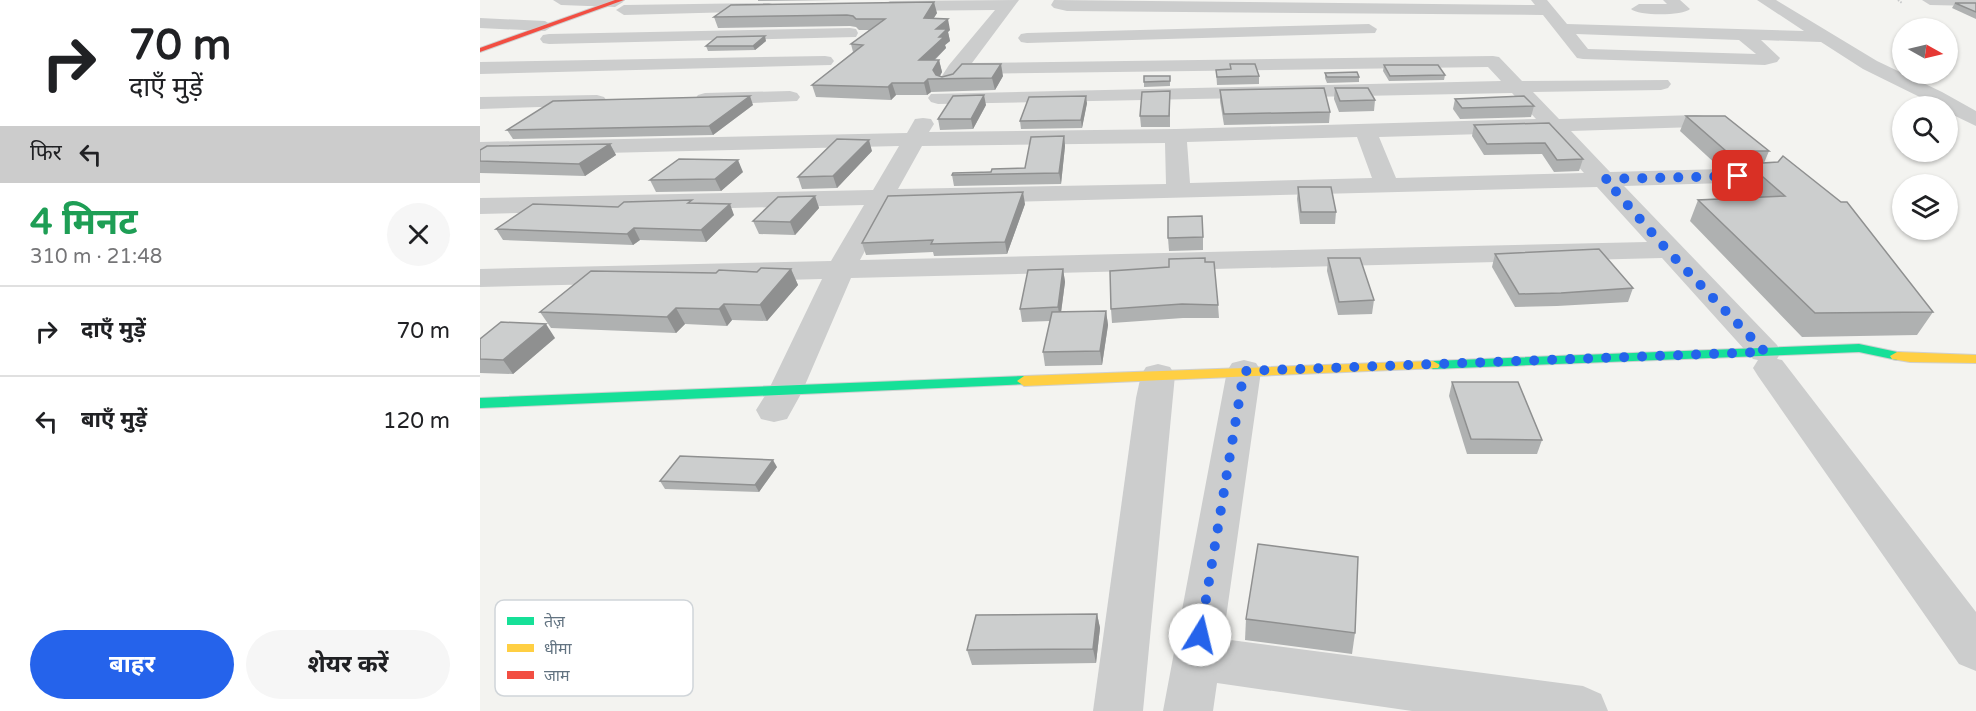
<!DOCTYPE html>
<html lang="hi">
<head>
<meta charset="utf-8">
<style>
	body { margin:0; font-family:"Varela Round","Noto Sans Devanagari",sans-serif; background:#f6f6f6; color:#202124; height:100vh; display:flex; flex-direction:column; font-size:22px; white-space:nowrap }
	* { box-sizing:border-box; margin:0 }
	p { font-size:20px; color:#757577 }
	.icon { flex:none; width:33px; height:33px; fill:none; stroke:currentColor; stroke-width:2; stroke-linecap:round; stroke-linejoin:round }
	.map { position:relative; flex:1; overflow:hidden }
	.details { display:flex; flex-direction:column; background:#fff; width:480px }
	.details>* { flex:none }
	.hud { background:#fff; color:#202124; overflow:hidden }
	.needle { width:39px; rotate:98deg }
	.controls { position:absolute; left:1412px; top:18px; display:grid; gap:12px }
	.controls a { display:grid; place-items:center; width:66px; height:66px; border-radius:50%; background:#fff; box-shadow:0 2px 4px #0004; font-size:30px }
	.pin { position:absolute; display:grid; place-items:center; width:51px; height:51px; color:#fff; margin:-26px; border-radius:12px; box-shadow:0 3px 9px #0006 }
	.me { position:absolute; width:66px; margin:-33px; rotate:9deg; stroke-linejoin:round; filter:drop-shadow(0 0 4px #0008) }
	.turn { display:flex; align-items:center; gap:21px; height:126px; padding:0 30px; font-size:27px }
	.turn .icon { width:78px; height:78px; stroke-width:2.5 }
	.turn b { display:block; font-size:42px; line-height:51px }
	.then { display:flex; align-items:center; height:57px; padding:0 30px; background:#0003; gap:12px; font-size:22px }
	.round { display:grid; place-items:center; flex:none; width:63px; height:63px; border-radius:32px; background:#f6f6f6 }
	.overview { display:flex; align-items:center; justify-content:space-between; height:102px; padding:0 30px }
	h1 { font-size:36px; font-weight:700; line-height:45px; color:#1e9e55 }
	.cta { display:flex; gap:12px; margin-top:auto; padding:12px 30px }
	.cta a { flex:1; height:69px; border-radius:36px; background:#2563eb; color:#fff; font-size:24px; font-weight:700; line-height:69px; text-align:center }
	.cta a+a { background:#f6f6f6; color:#202124 }
	ul { padding:0; list-style:none }
	li { display:flex; align-items:center; gap:18px; height:90px; padding:0 30px; border-top:2px solid #e0e0e0 }
	li div { flex:1 }
	li b { display:block; font-size:22px }
	li em { font-style:normal }
	main { display:flex; flex:1; min-height:0 }
	.map>svg:first-child { display:block }
	.lines { fill:none; stroke-linecap:round; stroke-linejoin:round }
	.fast-casing { stroke:#cfd0d0; stroke-width:2 }
	.slow-casing { stroke:#cfd0d0; stroke-width:2 }
	.jam-casing { stroke:#cfd0d0; stroke-width:2 }
	.path { stroke:#c8c9ca; stroke-width:2; stroke-dasharray:1.5 1.5; stroke-linecap:butt }
	.street { fill:#cccdcd; fill-rule:evenodd }
	.fast { fill:#16e098; fill-rule:evenodd }
	.slow { fill:#ffcf43; fill-rule:evenodd }
	.jam { fill:#f24e42; fill-rule:evenodd }
	.wall { fill:#afb1b1 }
	.shaded-wall { fill:#8f9090 }
	.building { fill:#cccece; stroke:#8f9090; stroke-width:1.5 }
	.route { stroke:#2563eb; stroke-width:10; stroke-dasharray:0 18 }
	.key { fill:#fff; stroke:#d0d5d9; stroke-width:1.5 }
	.key-label { font-size:16px; fill:#627381 }
</style>
</head>
<body>
<main>
<section class="details">
<div class="hud">
<div class="turn"><svg class="icon" aria-label="right" viewBox="0 0 24 24"><path d="M7 20v-9h11M14 6l5 5-5 5"/></svg><div><b>70 m</b>दाएँ मुड़ें</div></div>
<div class="then">फिर<svg class="icon" aria-label="left" viewBox="0 0 24 24"><path d="M17 20v-9H6M10 6l-5 5 5 5"/></svg></div>
</div>
<div class="overview"><div><h1>4 मिनट</h1><p>310 m · 21:48</p></div><a class="round"><svg class="icon" aria-label="close" viewBox="0 0 24 24"><path d="M6 6l12 12M18 6L6 18"/></svg></a></div>
<ul>
<li><svg class="icon" aria-label="right" viewBox="0 0 24 24"><path d="M7 20v-9h11M14 6l5 5-5 5"/></svg><div><b>दाएँ मुड़ें</b></div><em>70 m</em></li>
<li><svg class="icon" aria-label="left" viewBox="0 0 24 24"><path d="M17 20v-9H6M10 6l-5 5 5 5"/></svg><div><b>बाएँ मुड़ें</b></div><em>120 m</em></li>
</ul>
<div class="cta"><a>बाहर</a><a>शेयर करें</a></div>
</section>
<div class="map">
<svg width="1496" height="711" viewBox="0 0 1496 711">
	<rect width="100%" height="100%" fill="#f3f3f0"/>
	<g class="lines">
		<defs>
			<g id="fast">
				<path d="M 1379,344 L 1422,353 L 1424,356 L 1417,360 L 1379,352 L 953,369 L 946,365 L 953,361 Z"/>
				<path d="M 544,376 L 549,378 L 551,381 L 549,384 L 0,408 L 0,398 Z"/>
			</g>
			<g id="slow">
				<path d="M 1417,352 L 1496,355 L 1496,363 L 1430,362 L 1412,359 L 1410,356 Z"/>
				<path d="M 953,361 L 960,365 L 958,368 L 544,386 L 537,381 L 544,376 Z"/>
			</g>
			<path id="jam" d="M 135,0 L 144,0 L 0,52 L 0,48 Z"/>
		</defs>
		<use href="#fast" class="fast-casing"/>
		<use href="#slow" class="slow-casing"/>
		<use href="#jam" class="jam-casing"/>
		<path class="path" d="M 1418,0 L 1422,3"/>
		<g class="street">
			<path d="M 73,0 L 141,0 L 143,2 L 135,7 L 81,5 Z"/>
			<path d="M 539,0 L 492,63 L 1013,56 L 1019,57 L 1042,81 L 1188,80 L 1191,84 L 1188,88 L 1181,90 L 1053,92 L 1079,119 L 1216,115 L 1224,116 L 1227,121 L 1224,126 L 1216,127 L 1091,131 L 1130,172 L 1280,168 L 1288,170 L 1292,175 L 1288,180 L 1280,182 L 1144,186 L 1297,345 L 1301,352 L 1297,359 L 1302,360 L 1496,612 L 1496,671 L 1479,664 L 1278,376 L 1273,368 L 1278,360 L 1273,359 L 1182,258 L 371,278 L 322,392 L 307,419 L 294,422 L 281,419 L 276,410 L 288,391 L 342,279 L 0,287 L 0,269 L 351,261 L 384,205 L 0,214 L 0,198 L 393,190 L 419,146 L 0,156 L 0,142 L 427,133 L 435,119 L 443,118 L 451,119 L 454,124 L 449,132 L 696,129 L 1056,119 L 1032,93 L 458,104 L 451,102 L 448,98 L 451,94 L 1021,81 L 1008,67 L 483,74 C 477,84 473,89 461,86 L 458,82 L 469,65 L 515,10 L 410,11 L 402,6 L 410,1 ZM 1067,132 L 1104,173 L 916,178 L 899,137 ZM 877,137 L 892,178 L 710,183 L 707,142 ZM 685,143 L 686,184 L 418,189 L 442,146 ZM 1117,187 L 1167,242 L 380,260 L 410,205 Z"/>
			<path d="M 574,0 L 1055,5 L 1051,0 L 1067,0 L 1087,24 L 1324,31 L 1277,0 L 1296,0 L 1397,61 L 1462,92 L 1496,111 L 1496,126 L 1467,112 L 1467,106 L 1458,106 L 1383,69 L 1341,42 L 1281,40 L 1300,58 L 1297,62 L 1285,65 L 1103,59 L 1097,58 L 1063,15 L 587,11 L 574,8 L 571,5 ZM 1096,34 L 1259,40 L 1276,54 L 1108,49 Z"/>
			<path d="M 1183,0 L 1200,0 L 1210,9 C 1203,16 1158,16 1151,9 L 1159,4 L 1187,4 Z"/>
			<path d="M 1442,0 L 1496,0 L 1496,6 L 1450,5 Z"/>
			<path d="M 289,3 L 295,5 L 297,8 L 295,11 L 144,15 L 136,10 L 144,5 Z"/>
			<path d="M 0,18 L 65,21 L 73,26 L 65,31 L 0,28 Z"/>
			<path d="M 889,24 L 897,29 L 895,33 L 547,43 L 541,42 L 538,38 L 541,34 L 547,33 Z"/>
			<path d="M 370,28 L 376,29 L 378,33 L 376,37 L 69,44 L 63,43 L 60,39 L 63,35 L 69,34 Z"/>
			<path d="M 345,56 L 351,57 L 354,61 L 351,65 L 0,74 L 0,62 Z"/>
			<path d="M 310,91 L 317,93 L 320,97 L 317,101 L 225,105 L 218,103 L 215,99 L 218,95 L 225,93 Z"/>
			<path d="M 117,95 L 124,97 L 127,101 L 124,105 L 0,109 L 0,97 Z"/>
			<path d="M 764,360 L 776,363 L 781,371 L 743,639 L 1103,686 L 1121,694 L 1128,711 L 932,711 L 737,683 L 733,711 L 683,711 L 747,371 L 752,363 Z"/>
			<path d="M 678,364 L 690,367 L 695,375 L 663,711 L 613,711 L 656,398 L 661,375 L 666,367 Z"/>
		</g>
		<use href="#fast" class="fast"/>
		<use href="#slow" class="slow"/>
		<use href="#jam" class="jam"/>
	</g>
	<g class="wall">
		<path d="M 278,0 L 361,0 L 278,1 Z"/>
		<path d="M 1475,3 L 1496,3 L 1496,19 L 1472,8 Z"/>
		<path d="M 457,13 L 453,19 L 470,30 L 468,32 L 470,41 L 465,45 L 466,48 L 455,60 L 459,60 L 462,72 L 460,76 L 462,77 L 523,76 L 515,90 L 451,92 L 447,95 L 416,95 L 411,100 L 336,97 L 332,85 L 373,52 L 371,44 L 389,30 L 379,30 L 376,27 L 370,26 L 238,28 L 234,17 Z"/>
		<path d="M 286,41 L 275,50 L 228,51 L 226,46 Z"/>
		<path d="M 750,64 L 779,76 L 779,84 L 737,85 L 736,70 L 750,69 Z"/>
		<path d="M 904,65 L 965,75 L 964,80 L 909,81 L 903,71 Z"/>
		<path d="M 845,73 L 879,77 L 879,82 L 847,83 L 845,78 Z"/>
		<path d="M 690,76 L 690,86 L 664,87 L 664,82 Z"/>
		<path d="M 855,88 L 895,100 L 894,111 L 859,112 L 854,99 Z"/>
		<path d="M 740,90 L 850,112 L 849,123 L 744,125 L 740,101 Z"/>
		<path d="M 690,91 L 690,127 L 661,127 L 660,116 Z"/>
		<path d="M 975,99 L 1054,106 L 1051,117 L 980,119 L 973,109 Z"/>
		<path d="M 607,103 L 602,128 L 541,129 L 540,121 Z"/>
		<path d="M 273,105 L 233,135 L 33,139 L 27,130 Z"/>
		<path d="M 506,105 L 493,129 L 460,130 L 458,119 Z"/>
		<path d="M 1206,116 L 1289,151 L 1284,163 L 1453,312 L 1437,335 L 1322,337 L 1210,221 L 1218,200 L 1273,198 L 1259,185 L 1267,166 L 1239,167 L 1200,131 Z"/>
		<path d="M 1069,123 L 1103,159 L 1099,171 L 1074,172 L 1062,154 L 1004,155 L 992,136 L 994,125 Z"/>
		<path d="M 584,136 L 585,146 L 581,184 L 474,186 L 472,175 L 545,168 Z"/>
		<path d="M 130,144 L 136,155 L 105,176 L 0,173 L 0,150 Z"/>
		<path d="M 392,151 L 357,188 L 322,189 L 318,177 Z"/>
		<path d="M 263,172 L 241,191 L 176,192 L 170,180 Z"/>
		<path d="M 818,187 L 856,212 L 855,224 L 820,224 L 817,199 Z"/>
		<path d="M 335,196 L 339,208 L 315,235 L 279,234 L 273,221 Z"/>
		<path d="M 213,203 L 254,215 L 226,242 L 160,240 L 153,245 L 23,240 L 16,229 L 138,207 Z"/>
		<path d="M 545,204 L 527,254 L 454,256 L 453,252 L 386,255 L 382,243 Z"/>
		<path d="M 723,237 L 723,250 L 689,251 L 688,238 Z"/>
		<path d="M 1015,254 L 1153,288 L 1148,302 L 1077,306 L 1035,307 L 1012,267 Z"/>
		<path d="M 848,258 L 894,300 L 892,314 L 858,315 L 847,271 Z"/>
		<path d="M 725,262 L 738,305 L 739,318 L 703,318 L 632,323 L 631,309 L 689,267 Z"/>
		<path d="M 311,269 L 318,285 L 287,321 L 252,320 L 247,326 L 205,324 L 196,333 L 71,328 L 60,312 L 236,273 L 277,272 Z"/>
		<path d="M 583,269 L 585,282 L 581,312 L 626,311 L 628,325 L 622,365 L 565,366 L 563,352 L 570,321 L 542,322 L 540,309 Z"/>
		<path d="M 75,338 L 33,374 L 0,373 L 0,339 Z"/>
		<path d="M 972,382 L 1062,440 L 1057,454 L 987,454 L 969,396 Z"/>
		<path d="M 297,467 L 279,492 L 185,489 L 180,481 Z"/>
		<path d="M 617,614 L 620,628 L 616,663 L 492,665 L 487,650 Z"/>
		<path d="M 766,619 L 875,633 L 872,654 L 765,640 Z"/>
	</g>
	<g class="shaded-wall">
		<path d="M 454,2 L 457,13 L 447,29 L 444,18 Z"/>
		<path d="M 468,19 L 470,30 L 468,32 L 470,41 L 465,45 L 466,48 L 442,72 L 439,60 L 456,29 Z"/>
		<path d="M 285,36 L 286,41 L 275,50 L 273,46 Z"/>
		<path d="M 459,60 L 462,72 L 458,79 L 453,70 Z"/>
		<path d="M 521,64 L 523,76 L 515,90 L 512,78 Z"/>
		<path d="M 448,79 L 451,92 L 447,95 L 444,83 Z"/>
		<path d="M 412,83 L 416,95 L 411,100 L 408,87 Z"/>
		<path d="M 504,95 L 506,105 L 493,129 L 491,119 Z"/>
		<path d="M 270,96 L 273,105 L 233,135 L 229,126 Z"/>
		<path d="M 606,96 L 607,103 L 602,128 L 601,120 Z"/>
		<path d="M 584,136 L 585,146 L 581,184 L 579,173 Z"/>
		<path d="M 389,140 L 392,151 L 357,188 L 353,176 Z"/>
		<path d="M 130,144 L 136,155 L 105,176 L 99,164 Z"/>
		<path d="M 258,160 L 263,172 L 241,191 L 235,179 Z"/>
		<path d="M 543,192 L 545,204 L 527,254 L 525,242 Z"/>
		<path d="M 335,196 L 339,208 L 315,235 L 310,222 Z"/>
		<path d="M 250,204 L 254,215 L 226,242 L 221,230 Z"/>
		<path d="M 154,228 L 160,240 L 153,245 L 147,234 Z"/>
		<path d="M 311,269 L 318,285 L 287,321 L 280,305 Z"/>
		<path d="M 583,269 L 585,282 L 580,320 L 578,307 Z"/>
		<path d="M 244,304 L 252,320 L 247,326 L 239,309 Z"/>
		<path d="M 196,308 L 205,324 L 196,333 L 187,317 Z"/>
		<path d="M 626,311 L 628,325 L 622,365 L 620,351 Z"/>
		<path d="M 66,324 L 75,338 L 33,374 L 23,360 Z"/>
		<path d="M 293,460 L 297,467 L 279,492 L 275,485 Z"/>
		<path d="M 617,614 L 620,628 L 616,663 L 613,649 Z"/>
	</g>
	<g class="building">
		<path d="M 454,2 L 444,18 L 468,19 L 456,29 L 467,29 L 459,37 L 464,37 L 439,60 L 459,60 L 453,70 L 456,75 L 462,77 L 473,74 L 482,64 L 521,64 L 512,78 L 448,79 L 444,83 L 412,83 L 408,87 L 332,85 L 383,45 L 371,44 L 405,19 L 376,19 L 373,16 L 367,15 L 234,17 L 251,5 Z"/>
		<path d="M 1475,3 L 1496,3 L 1496,12 Z"/>
		<path d="M 285,36 L 273,46 L 226,46 L 237,37 Z"/>
		<path d="M 750,64 L 775,64 L 779,76 L 737,77 L 736,70 L 751,69 Z"/>
		<path d="M 904,65 L 958,65 L 965,75 L 910,76 Z"/>
		<path d="M 877,72 L 879,77 L 847,77 L 845,73 Z"/>
		<path d="M 664,76 L 690,76 L 690,81 L 664,82 Z"/>
		<path d="M 844,88 L 850,112 L 744,114 L 740,90 Z"/>
		<path d="M 855,88 L 888,88 L 895,100 L 860,101 Z"/>
		<path d="M 690,91 L 689,116 L 660,116 L 662,92 Z"/>
		<path d="M 504,95 L 491,119 L 458,119 L 473,96 Z"/>
		<path d="M 270,96 L 229,126 L 27,130 L 73,101 Z"/>
		<path d="M 606,96 L 601,120 L 540,121 L 549,97 Z"/>
		<path d="M 1044,96 L 1054,106 L 982,108 L 975,99 Z"/>
		<path d="M 1206,116 L 1245,116 L 1289,151 L 1246,151 Z"/>
		<path d="M 1069,123 L 1103,159 L 1077,160 L 1065,143 L 1007,144 L 994,125 Z"/>
		<path d="M 584,136 L 579,173 L 472,175 L 473,173 L 511,172 L 512,169 L 545,168 L 551,137 Z"/>
		<path d="M 357,139 L 389,140 L 353,176 L 318,177 Z"/>
		<path d="M 130,144 L 99,164 L 0,161 L 0,150 L 7,146 Z"/>
		<path d="M 1303,156 L 1361,202 L 1367,202 L 1453,312 L 1335,313 L 1218,200 L 1305,196 L 1268,164 L 1298,162 Z"/>
		<path d="M 199,159 L 258,160 L 235,179 L 170,180 Z"/>
		<path d="M 818,187 L 851,187 L 856,212 L 821,212 Z"/>
		<path d="M 543,192 L 525,242 L 451,244 L 453,240 L 382,243 L 408,196 Z"/>
		<path d="M 335,196 L 310,222 L 273,221 L 298,197 Z"/>
		<path d="M 212,200 L 208,203 L 250,204 L 221,230 L 154,228 L 147,234 L 16,229 L 53,204 L 138,207 L 144,202 Z"/>
		<path d="M 722,216 L 723,237 L 688,238 L 688,217 Z"/>
		<path d="M 1119,249 L 1153,288 L 1081,293 L 1039,294 L 1015,254 Z"/>
		<path d="M 725,258 L 725,262 L 734,262 L 738,305 L 702,304 L 631,309 L 630,271 L 689,267 L 689,259 Z"/>
		<path d="M 848,258 L 880,258 L 894,300 L 859,302 Z"/>
		<path d="M 281,268 L 311,269 L 280,305 L 244,304 L 239,309 L 196,308 L 187,317 L 60,312 L 111,271 L 236,273 L 239,270 L 277,272 Z"/>
		<path d="M 583,269 L 578,307 L 540,309 L 548,270 Z"/>
		<path d="M 626,311 L 620,351 L 563,352 L 572,312 Z"/>
		<path d="M 21,322 L 66,324 L 23,360 L 0,359 L 0,339 Z"/>
		<path d="M 972,382 L 1038,382 L 1062,440 L 991,439 Z"/>
		<path d="M 200,456 L 293,460 L 275,485 L 180,481 Z"/>
		<path d="M 778,544 L 878,557 L 875,633 L 766,619 Z"/>
		<path d="M 617,614 L 613,649 L 487,650 L 496,615 Z"/>
	</g>
	<g class="lines">
		<path class="route" d="M 720,635 L 764,371 L 1285,352 L 1187,250 L 1125,179 L 1258,176"/>
	</g>
	<rect x="15" y="600" width="198" height="96" rx="9" class="key"/>
	<rect x="27" y="617" width="27" height="8" fill="#16e098"/>
	<rect x="27" y="644" width="27" height="8" fill="#ffcf43"/>
	<rect x="27" y="671" width="27" height="8" fill="#f24e42"/>
	<g class="key-label">
		<text x="64" y="627">तेज़</text>
		<text x="64" y="654">धीमा</text>
		<text x="64" y="681">जाम</text>
	</g>
</svg>
<div class="controls">
<a><svg class="needle" viewBox="-14 -14 28 28"><path d="M0-13l5 13h-10z" fill="#e53935"/><path d="M0 13l5-13h-10z" fill="#757577"/></svg></a>
<a><svg class="icon" aria-label="search" viewBox="0 0 24 24"><circle cx="10" cy="10" r="6"/><path d="M15 15l6 6"/></svg></a>
<a><svg class="icon" aria-label="layers" viewBox="0 0 24 24"><path d="M12 4l9 5-9 5-9-5zM3 14l9 5 9-5"/></svg></a>
</div>
<div class="pin" style="left:1258px;top:176px;background:#d93025"><svg class="icon" aria-label="arrive" viewBox="0 0 24 24"><path d="M6 21V4h12l-3 4 3 4H6"/></svg></div>
<svg class="me" style="left:720px;top:635px" viewBox="-20 -20 40 40"><circle r="19" fill="#fff"/><path d="M0-13L10 11 0 6-10 11z" fill="#2563eb"/></svg>
</div>
</main>
</body>
</html>
